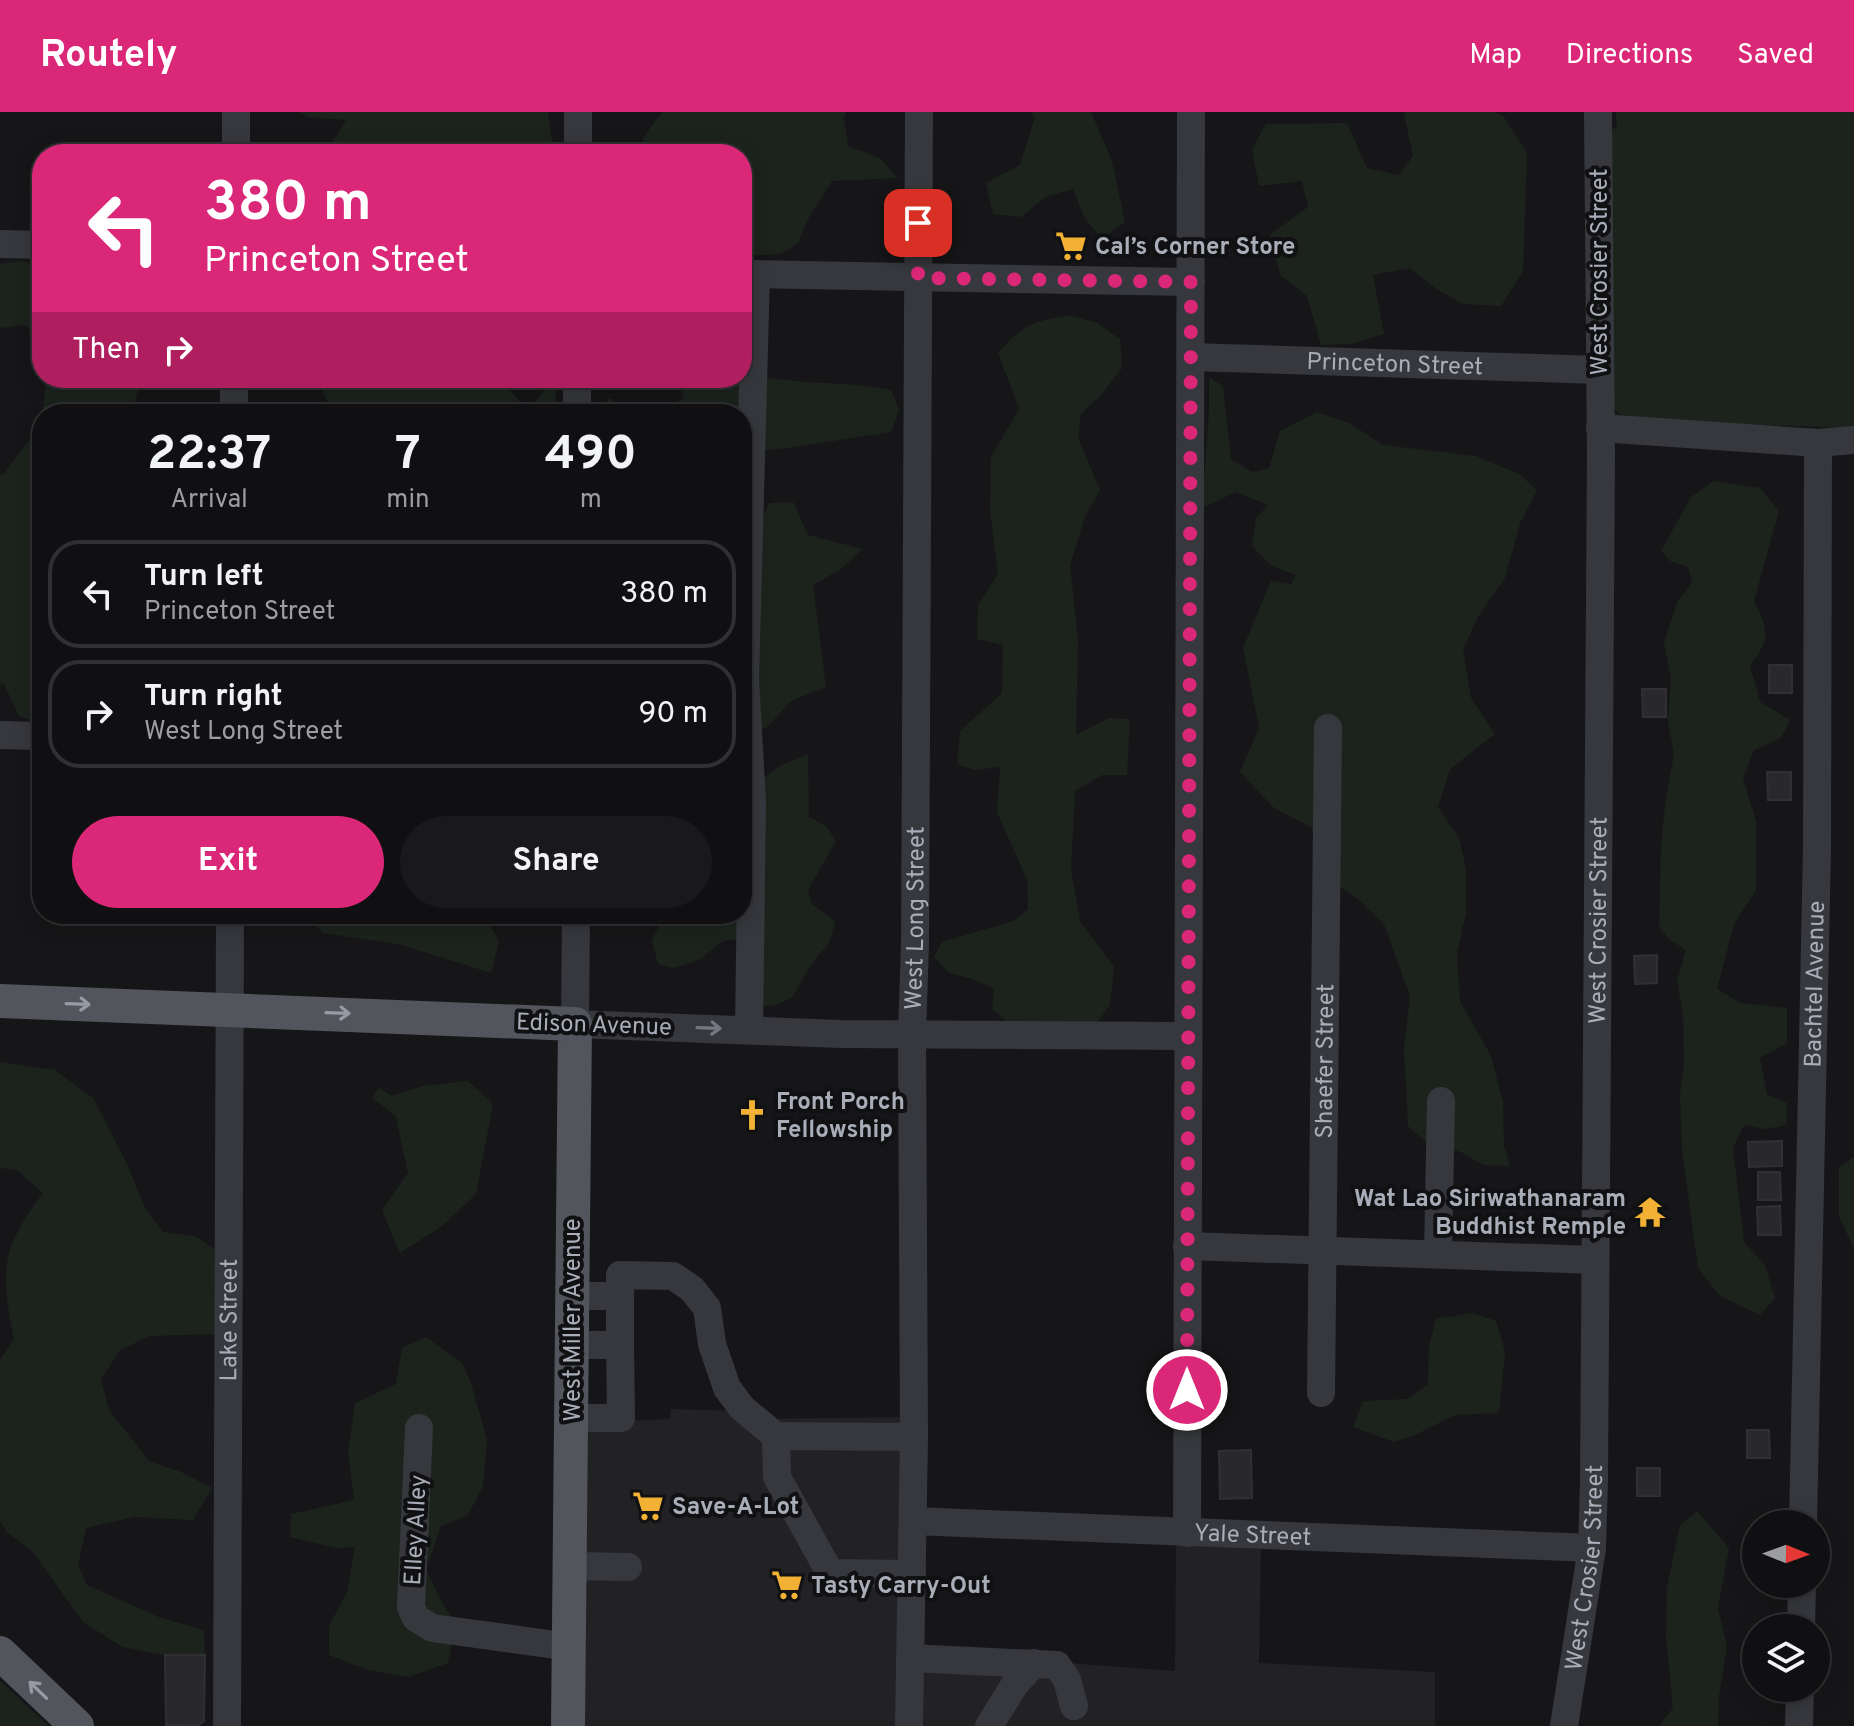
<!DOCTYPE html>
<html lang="en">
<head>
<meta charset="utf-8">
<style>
	body { margin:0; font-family:Overpass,sans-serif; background:#19191b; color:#f1f3f6; height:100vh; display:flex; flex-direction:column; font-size:30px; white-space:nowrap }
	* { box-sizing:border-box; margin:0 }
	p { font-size:26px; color:#9c9d9f }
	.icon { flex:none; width:44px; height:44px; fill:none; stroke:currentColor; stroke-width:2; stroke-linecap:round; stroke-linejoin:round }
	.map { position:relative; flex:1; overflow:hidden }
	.side { position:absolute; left:32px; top:292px; width:720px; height:520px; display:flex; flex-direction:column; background:#101012; border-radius:32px; box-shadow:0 4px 20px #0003,0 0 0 2px #303032 }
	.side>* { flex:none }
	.guide { position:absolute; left:32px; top:32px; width:720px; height:244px; border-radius:32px; box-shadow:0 4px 20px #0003,0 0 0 2px #303032; background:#db2777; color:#fff; overflow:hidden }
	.needle { width:52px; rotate:91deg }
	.controls { position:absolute; left:1742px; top:1398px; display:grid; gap:16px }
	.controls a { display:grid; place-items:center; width:88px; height:88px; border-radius:50%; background:#101012; box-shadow:0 4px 20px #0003,0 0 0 2px #303032; font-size:40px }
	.pin { position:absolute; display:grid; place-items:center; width:68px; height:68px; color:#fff; margin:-34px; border-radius:16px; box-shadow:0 4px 12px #0006 }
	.me { position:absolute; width:88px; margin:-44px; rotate:0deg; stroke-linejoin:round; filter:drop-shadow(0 0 6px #0008) }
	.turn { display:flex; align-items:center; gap:28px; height:168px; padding:0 40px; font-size:36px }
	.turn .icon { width:104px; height:104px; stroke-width:2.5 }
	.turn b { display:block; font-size:56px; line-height:68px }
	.then { display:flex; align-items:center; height:76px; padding:0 40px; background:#0003; gap:16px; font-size:30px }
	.eta { display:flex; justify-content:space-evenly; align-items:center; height:136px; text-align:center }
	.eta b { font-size:48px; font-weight:700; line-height:56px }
	.action { display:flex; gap:16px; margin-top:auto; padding:16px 40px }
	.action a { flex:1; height:92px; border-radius:48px; background:#db2777; color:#fff; font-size:32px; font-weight:700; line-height:92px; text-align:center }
	.action a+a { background:#19191b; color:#f1f3f6 }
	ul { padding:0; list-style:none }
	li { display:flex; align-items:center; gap:24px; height:108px; margin:0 16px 12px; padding:0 24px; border:4px solid #303032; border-radius:32px }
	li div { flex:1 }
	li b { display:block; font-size:30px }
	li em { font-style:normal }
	header { display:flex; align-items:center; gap:48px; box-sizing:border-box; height:112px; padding:0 40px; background:#db2777; color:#fff }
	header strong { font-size:38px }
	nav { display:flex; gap:44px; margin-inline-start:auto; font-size:28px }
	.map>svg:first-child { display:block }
	.built { fill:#222225 }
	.green { fill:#1c231d }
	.building { fill:#29292c; stroke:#303034; stroke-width:2 }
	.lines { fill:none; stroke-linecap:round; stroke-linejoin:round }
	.minor { stroke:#37383d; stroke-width:28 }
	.major { stroke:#53555c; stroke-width:34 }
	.oneway { stroke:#979ba6 }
	.oneway2 { stroke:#757881 }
	.route { stroke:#db2777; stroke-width:14; stroke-dasharray:0 25.2 }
	.labels { text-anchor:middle; stroke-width:8; stroke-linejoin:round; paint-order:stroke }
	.poi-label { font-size:24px; font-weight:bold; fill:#a8adb8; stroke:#111113; text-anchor:start }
	.street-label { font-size:24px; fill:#a8adb8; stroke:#111113 }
</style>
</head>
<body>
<header>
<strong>Routely</strong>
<nav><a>Map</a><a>Directions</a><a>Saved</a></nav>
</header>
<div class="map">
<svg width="1854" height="1614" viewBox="0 0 1854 1614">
	<rect width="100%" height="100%" fill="#161618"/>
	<g class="built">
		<path d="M 671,1297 L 739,1299 L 744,1307 L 914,1305 L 909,1614 L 568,1614 L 571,1312 L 670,1307 Z"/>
		<path d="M 1176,1431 L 1261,1437 L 1259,1551 L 1435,1560 L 1435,1614 L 917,1614 L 920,1540 L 1175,1559 Z"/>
	</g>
	<g class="green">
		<path d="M 299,0 L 548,0 L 554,42 L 325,42 L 346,8 L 307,5 Z"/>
		<path d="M 662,0 L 846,0 L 844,6 L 848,34 L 880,46 L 898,66 L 832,69 L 810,103 L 798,131 L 781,142 L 742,144 L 742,42 L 643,42 L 643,26 Z"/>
		<path d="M 1031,0 L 1091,0 L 1112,49 L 1125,110 L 1102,127 L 1084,105 L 1073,77 L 1047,84 L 1021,105 L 993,102 L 986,71 L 1020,53 L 1035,5 Z"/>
		<path d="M 1406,0 L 1495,0 L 1504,5 L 1527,41 L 1523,159 L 1501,194 L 1463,192 L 1438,178 L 1409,156 L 1373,163 L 1384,222 L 1350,232 L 1321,233 L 1307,184 L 1280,163 L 1270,123 L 1308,95 L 1302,69 L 1259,74 L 1252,37 L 1266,12 L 1347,11 L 1367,56 L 1399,63 L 1413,44 L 1404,2 Z"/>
		<path d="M 1616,0 L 1854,0 L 1854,316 L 1628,308 L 1608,292 L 1606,19 L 1617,16 Z"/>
		<path d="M 20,149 L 42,152 L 42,233 L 26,213 L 0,216 L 0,152 Z"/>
		<path d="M 1071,204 L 1097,211 L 1120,227 L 1122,256 L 1101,283 L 1081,302 L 1078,326 L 1100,378 L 1085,405 L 1070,453 L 1078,529 L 1076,623 L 1109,606 L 1130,607 L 1127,663 L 1102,663 L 1075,679 L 1071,757 L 1080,809 L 1114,855 L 1110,893 L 1096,912 L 1011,913 L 992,897 L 994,877 L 973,867 L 949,861 L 934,845 L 942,830 L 1013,809 L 1028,797 L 1027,768 L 997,700 L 1000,655 L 975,658 L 957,652 L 960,619 L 1002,581 L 1003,533 L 977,527 L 978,493 L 998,462 L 990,399 L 991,345 L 1019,297 L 998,241 C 1023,212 1035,208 1071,204 Z"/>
		<path d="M 742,259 C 795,276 840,267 891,278 L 899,298 L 891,320 L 788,336 L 744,340 L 742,302 L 654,302 L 684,286 L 677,266 L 742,266 Z"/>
		<path d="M 1209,265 L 1223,274 L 1231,347 L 1252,360 L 1269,356 L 1280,319 L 1317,300 L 1349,311 L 1383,333 L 1476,344 L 1519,362 L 1537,378 L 1520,411 L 1505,466 L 1478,505 L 1463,537 L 1471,586 L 1495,622 L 1450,657 L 1438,695 L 1459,725 L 1466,758 L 1466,801 L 1457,841 L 1460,889 L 1491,944 L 1503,990 L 1504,1034 L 1510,1054 L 1483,1053 L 1461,1040 L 1426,1030 L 1408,1014 L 1404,938 L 1410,884 L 1384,812 L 1358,787 L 1336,772 L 1311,715 L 1274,696 L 1240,660 L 1259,616 L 1243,536 L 1271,469 L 1291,472 L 1296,463 L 1272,454 L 1252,434 L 1256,406 L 1268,393 L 1236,380 L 1202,396 L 1209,300 Z"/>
		<path d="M 47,266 L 141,266 L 132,302 L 42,302 Z"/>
		<path d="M 316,266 L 513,266 L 508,276 L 528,299 L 553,266 L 558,266 L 553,302 L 333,302 Z"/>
		<path d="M 610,286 L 631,302 L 592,302 Z"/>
		<path d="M 42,302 L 42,620 L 41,611 L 19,604 L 4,572 L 0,571 L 0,364 L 4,361 L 30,327 Z"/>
		<path d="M 1714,369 L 1760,376 L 1779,399 L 1754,489 C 1769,519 1771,526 1750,554 L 1760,590 L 1790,608 L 1781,626 L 1754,638 L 1743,666 L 1756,709 L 1756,778 L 1734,812 L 1717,877 L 1741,891 L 1787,896 L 1787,931 L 1760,946 L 1767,982 L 1787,991 L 1786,1013 L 1765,1017 L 1744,1013 L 1733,1036 L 1744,1130 L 1765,1153 L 1775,1186 L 1760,1203 L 1720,1184 L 1698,1156 L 1682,1038 L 1680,982 L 1684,951 L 1683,903 L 1677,869 L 1686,838 L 1669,827 L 1659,815 L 1661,737 L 1665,693 L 1674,642 L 1668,610 L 1671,567 L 1664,531 L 1677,490 L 1692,471 L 1688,455 L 1670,449 L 1661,439 L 1691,385 Z"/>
		<path d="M 793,390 L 808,423 L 863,437 L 841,457 L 813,473 L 826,575 L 791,589 L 766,616 L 757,617 L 761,411 L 769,391 Z"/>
		<path d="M 808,642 L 809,705 L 826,714 L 836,729 L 808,778 L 812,792 L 835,809 C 829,840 826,831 811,853 C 792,882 800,890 760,895 L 750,825 L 723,829 L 699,848 L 674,856 L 658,852 L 652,829 L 664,802 L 742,802 L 755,673 L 781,653 Z"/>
		<path d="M 315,802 L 483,802 L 499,829 L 491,861 L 402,833 L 323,821 L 312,809 Z"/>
		<path d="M 0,950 L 55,958 L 93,986 L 127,1052 L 146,1098 L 163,1120 L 195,1124 L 216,1138 L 215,1222 L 150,1224 L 120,1238 L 101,1268 L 109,1298 L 149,1349 L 181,1360 L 212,1376 L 193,1408 L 134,1405 L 86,1416 L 78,1453 L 87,1473 L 161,1506 L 204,1518 L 205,1543 L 165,1543 L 123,1535 L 83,1510 L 33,1440 L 7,1420 L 0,1409 L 0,1248 L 14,1227 C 0,1158 1,1137 43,1081 L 17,1058 L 0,1056 Z"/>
		<path d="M 468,969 L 493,992 L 476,1082 L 442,1114 L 400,1141 L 382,1098 L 408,1061 L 396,1005 L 372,985 L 379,976 L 392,984 L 423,974 Z"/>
		<path d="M 1854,1045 L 1854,1137 L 1839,1104 L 1839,1055 Z"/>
		<path d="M 1473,1201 L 1496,1209 L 1505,1240 L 1499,1301 L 1455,1303 L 1417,1322 L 1394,1330 L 1353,1315 L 1363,1289 L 1407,1287 L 1428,1273 L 1429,1234 L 1436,1207 Z"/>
		<path d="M 426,1225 L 462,1251 L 471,1271 L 487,1328 L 483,1374 L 468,1403 L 441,1414 L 426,1457 L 440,1487 L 456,1512 L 448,1551 L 408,1565 L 368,1558 L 329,1543 L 329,1514 L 347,1480 L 355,1435 L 336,1436 L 290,1425 L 291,1402 L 354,1388 L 348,1340 L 355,1291 L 396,1272 L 402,1236 Z"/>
		<path d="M 1697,1399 L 1729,1436 L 1718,1496 L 1727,1535 L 1719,1583 L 1718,1614 L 1659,1614 L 1673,1596 L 1666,1524 L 1667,1475 L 1680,1413 Z"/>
		<path d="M 0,1569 L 49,1614 L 0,1614 Z"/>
	</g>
	<g class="building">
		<rect x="1769" y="553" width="23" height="28"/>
		<path d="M 1642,577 L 1666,577 L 1666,605 L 1643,605 Z"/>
		<path d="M 1767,660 L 1791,660 L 1791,688 L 1768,688 Z"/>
		<path d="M 1657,843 L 1657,871 L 1635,872 L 1634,844 Z"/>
		<path d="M 1782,1029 L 1782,1054 L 1749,1055 L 1748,1030 Z"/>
		<path d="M 1758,1060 L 1780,1060 L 1781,1088 L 1758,1088 Z"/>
		<path d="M 1780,1094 L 1781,1123 L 1758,1123 L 1757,1095 Z"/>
		<path d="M 1747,1318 L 1769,1318 L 1770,1346 L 1747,1346 Z"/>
		<path d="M 1251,1338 L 1252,1386 L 1220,1387 L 1219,1339 Z"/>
		<rect x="1637" y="1356" width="23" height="28"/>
		<path d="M 165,1543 L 205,1543 L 204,1609 L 197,1614 L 166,1613 Z"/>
	</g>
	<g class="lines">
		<g class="minor">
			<path d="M 236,0 L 236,42"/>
			<path d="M 578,42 L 578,0"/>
			<path d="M 0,132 L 42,133"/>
			<path d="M 742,162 L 1191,170"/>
			<path id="s1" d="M 1191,245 L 1600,258"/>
			<path d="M 234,302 L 234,266"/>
			<path d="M 577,302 L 577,266"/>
			<path d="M 1600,316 L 1818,331 L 1854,328"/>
			<path d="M 0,623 L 37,624"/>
			<path d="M 576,802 L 575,912 L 840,922 L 1187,924"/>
			<path d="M 749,918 L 752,690 L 745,567 L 756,162"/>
			<path d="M 1187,1134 L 1594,1148"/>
			<path d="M 1438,1141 L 1441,989"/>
			<path d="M 573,1184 L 620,1184 L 620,1163 L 673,1164 L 692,1177 L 707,1196 L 712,1232 L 727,1276 L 742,1296 L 776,1324 L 914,1325"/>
			<path d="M 572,1233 L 620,1233 L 620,1184"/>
			<path id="s2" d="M 1321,1281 L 1328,616"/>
			<path d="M 572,1306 L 621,1306 L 620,1233"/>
			<path d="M 419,1316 L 411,1495 L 416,1506 L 432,1516 L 570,1535"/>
			<path d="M 776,1324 L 777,1365 L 830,1461 L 912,1462"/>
			<path id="s3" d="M 913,1409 L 1592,1436"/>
			<path id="s4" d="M 1803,1412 L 1817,736 L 1818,331"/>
			<path d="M 1187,1421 L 1191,0"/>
			<path d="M 570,1454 L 628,1455"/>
			<path d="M 1801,1516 L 1802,1472"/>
			<path d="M 910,1546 L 1057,1553 L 1067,1568 L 1074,1594"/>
			<path id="s5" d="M 227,1614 L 230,802"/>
			<path id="s6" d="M 909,1614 L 914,1325 L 912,922 L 915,832 L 919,0"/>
			<path d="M 989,1614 L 1015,1572 L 1034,1551"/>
			<path id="s7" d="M 1564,1614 L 1592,1436 L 1594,1369 L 1601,342 L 1598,0"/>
			<path d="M 1799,1614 L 1800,1576"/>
		</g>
		<g class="major">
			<path d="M 0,889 L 575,912 L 568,1614"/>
			<path d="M 0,1541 L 77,1614"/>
		</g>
	</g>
	<defs><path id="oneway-shaft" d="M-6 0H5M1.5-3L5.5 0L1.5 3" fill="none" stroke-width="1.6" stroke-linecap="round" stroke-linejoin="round" transform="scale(2)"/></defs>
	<g class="oneway">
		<use href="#oneway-shaft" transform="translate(78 892) rotate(2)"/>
		<use href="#oneway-shaft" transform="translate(338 901) rotate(2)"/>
		<use href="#oneway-shaft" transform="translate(38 1578) rotate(-136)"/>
	</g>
	<use class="oneway2" href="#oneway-shaft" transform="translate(709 916) rotate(2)"/>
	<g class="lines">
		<path class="route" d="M 918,111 L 918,166 L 1191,170 L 1187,1278"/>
	</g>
	<defs>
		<symbol id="supermarket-bare" viewBox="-9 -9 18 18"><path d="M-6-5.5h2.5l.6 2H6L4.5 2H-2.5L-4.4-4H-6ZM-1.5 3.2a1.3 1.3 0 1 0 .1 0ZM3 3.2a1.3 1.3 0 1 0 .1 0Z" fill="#f2b134" stroke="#111113" stroke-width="2.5" paint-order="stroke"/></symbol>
		<symbol id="church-bare" viewBox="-9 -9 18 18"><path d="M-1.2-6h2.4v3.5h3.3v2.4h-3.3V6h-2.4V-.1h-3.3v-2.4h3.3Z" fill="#f2b134" stroke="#111113" stroke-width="2.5" paint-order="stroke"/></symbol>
		<symbol id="temple-bare" viewBox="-9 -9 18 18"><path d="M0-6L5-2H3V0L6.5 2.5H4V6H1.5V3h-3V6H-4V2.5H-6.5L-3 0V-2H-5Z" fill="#f2b134" stroke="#111113" stroke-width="2.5" paint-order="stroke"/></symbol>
	</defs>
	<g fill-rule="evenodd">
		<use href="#supermarket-bare" x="1049" y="112" width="44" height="44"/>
		<use href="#church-bare" x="730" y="981" width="44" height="44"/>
		<use href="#temple-bare" x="1628" y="1078" width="44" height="44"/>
		<use href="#supermarket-bare" x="626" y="1372" width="44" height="44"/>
		<use href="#supermarket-bare" x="765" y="1451" width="44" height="44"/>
	</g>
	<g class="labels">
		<g class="poi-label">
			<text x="1095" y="142">Cal’s Corner Store</text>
			<text x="776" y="997">Front Porch<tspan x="776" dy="28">Fellowship</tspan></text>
			<text x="1626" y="1094" text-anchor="end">Wat Lao Siriwathanaram<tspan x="1626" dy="28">Buddhist Remple</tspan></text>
			<text x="672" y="1402">Save-A-Lot</text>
			<text x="811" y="1481">Tasty Carry-Out</text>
		</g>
		<g class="street-label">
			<text transform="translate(1599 160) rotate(-90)" y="8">West Crosier Street</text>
			<text dy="8" stroke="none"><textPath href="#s1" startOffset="204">Princeton Street</textPath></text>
			<text dy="8" stroke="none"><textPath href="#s6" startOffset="808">West Long Street</textPath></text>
			<text dy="8" stroke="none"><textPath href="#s7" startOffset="808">West Crosier Street</textPath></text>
			<text dy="8" stroke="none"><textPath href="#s4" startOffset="540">Bachtel Avenue</textPath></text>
			<text transform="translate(594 912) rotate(2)" y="8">Edison Avenue</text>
			<text dy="8" stroke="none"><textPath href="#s2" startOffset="332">Shaefer Street</textPath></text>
			<text dy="8" stroke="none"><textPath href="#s5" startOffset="406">Lake Street</textPath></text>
			<text transform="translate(572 1208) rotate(-90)" y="8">West Miller Avenue</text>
			<text transform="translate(415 1418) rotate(-87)" y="8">Elley Alley</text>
			<text dy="8" stroke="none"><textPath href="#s3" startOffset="340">Yale Street</textPath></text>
			<text dy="8" stroke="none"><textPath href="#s7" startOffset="160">West Crosier Street</textPath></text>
		</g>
	</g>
</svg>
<div class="controls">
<a><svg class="needle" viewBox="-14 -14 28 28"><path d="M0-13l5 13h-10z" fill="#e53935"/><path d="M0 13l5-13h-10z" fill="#9c9d9f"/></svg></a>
<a><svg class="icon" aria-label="layers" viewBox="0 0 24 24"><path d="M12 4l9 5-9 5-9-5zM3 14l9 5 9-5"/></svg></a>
</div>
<div class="pin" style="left:918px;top:111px;background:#d93025"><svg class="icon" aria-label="arrive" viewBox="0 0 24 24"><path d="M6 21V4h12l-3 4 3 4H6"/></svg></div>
<svg class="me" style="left:1187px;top:1278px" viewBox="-20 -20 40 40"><circle r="17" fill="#db2777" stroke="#fff" stroke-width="3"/><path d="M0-11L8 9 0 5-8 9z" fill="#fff"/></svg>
<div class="guide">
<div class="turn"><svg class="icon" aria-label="left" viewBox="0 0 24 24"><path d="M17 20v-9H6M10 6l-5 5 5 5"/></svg><div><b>380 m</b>Princeton Street</div></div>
<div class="then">Then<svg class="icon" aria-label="right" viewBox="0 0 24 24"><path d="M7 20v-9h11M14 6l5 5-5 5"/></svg></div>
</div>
<section class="side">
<div class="eta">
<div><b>22:37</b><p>Arrival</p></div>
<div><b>7</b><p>min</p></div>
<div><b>490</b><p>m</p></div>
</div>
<ul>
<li><svg class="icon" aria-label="left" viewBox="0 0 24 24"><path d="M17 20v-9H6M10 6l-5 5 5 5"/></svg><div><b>Turn left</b><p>Princeton Street</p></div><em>380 m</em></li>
<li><svg class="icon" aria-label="right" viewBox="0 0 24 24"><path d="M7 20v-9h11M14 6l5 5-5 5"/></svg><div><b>Turn right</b><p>West Long Street</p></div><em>90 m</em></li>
</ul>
<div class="action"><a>Exit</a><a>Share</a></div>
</section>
</div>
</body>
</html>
